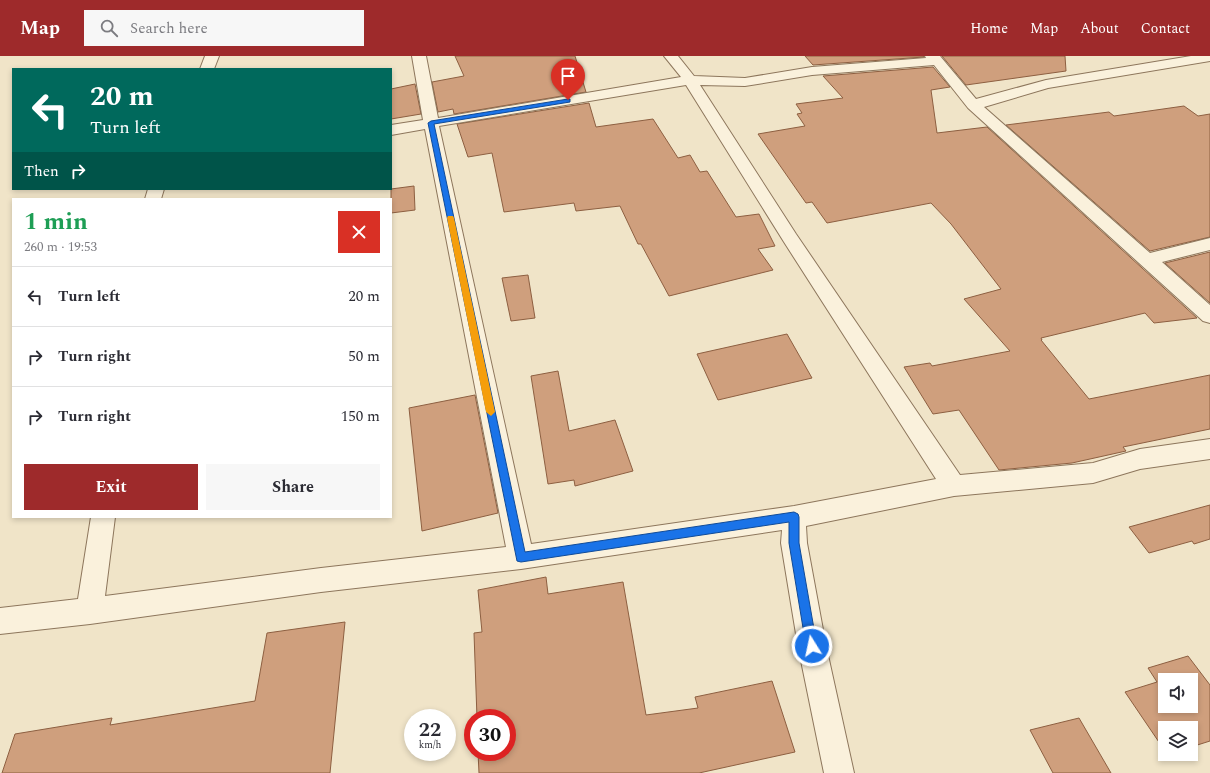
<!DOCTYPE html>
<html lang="en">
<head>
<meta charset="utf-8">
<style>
	body { margin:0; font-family:Spectral,serif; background:#f7f7f7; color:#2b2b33; height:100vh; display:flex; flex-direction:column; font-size:15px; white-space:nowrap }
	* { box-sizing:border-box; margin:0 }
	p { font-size:13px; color:#7c7c81 }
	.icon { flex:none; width:22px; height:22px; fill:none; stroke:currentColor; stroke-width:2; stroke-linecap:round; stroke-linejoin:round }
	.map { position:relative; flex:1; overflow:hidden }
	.panel { position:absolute; left:12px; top:142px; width:380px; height:320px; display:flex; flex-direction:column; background:#fff; border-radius:0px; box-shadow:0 2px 6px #0003 }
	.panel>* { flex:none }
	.hud { position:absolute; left:12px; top:12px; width:380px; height:122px; border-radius:0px; box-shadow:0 2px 6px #0003; background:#00695c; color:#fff; overflow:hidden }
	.fabs { position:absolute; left:1158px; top:617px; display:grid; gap:8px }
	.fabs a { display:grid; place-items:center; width:40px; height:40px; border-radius:0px; background:#fff; box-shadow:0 2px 6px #0003; font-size:20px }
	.speed { position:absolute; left:404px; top:653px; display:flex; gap:8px; font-size:20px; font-weight:700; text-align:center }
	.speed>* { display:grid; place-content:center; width:52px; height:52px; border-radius:50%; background:#fff; box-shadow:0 2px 6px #0003; line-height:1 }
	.speed small { font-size:10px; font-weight:400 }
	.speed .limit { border:6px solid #d22; background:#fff; color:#111 }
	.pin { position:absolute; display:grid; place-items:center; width:34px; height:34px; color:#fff; margin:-41px -17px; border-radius:50% 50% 50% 0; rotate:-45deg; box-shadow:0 0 4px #0007 }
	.pin .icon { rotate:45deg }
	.me { position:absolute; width:44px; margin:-22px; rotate:350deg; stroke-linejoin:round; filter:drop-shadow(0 0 3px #0008) }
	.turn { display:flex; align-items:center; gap:14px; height:84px; padding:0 12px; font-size:18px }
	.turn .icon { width:52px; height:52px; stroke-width:2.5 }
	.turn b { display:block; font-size:28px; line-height:34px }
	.then { display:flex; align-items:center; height:38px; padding:0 12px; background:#0003; gap:8px; font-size:15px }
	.round { display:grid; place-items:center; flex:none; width:42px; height:42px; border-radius:0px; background:#f7f7f7 }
	.head { display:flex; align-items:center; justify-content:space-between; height:68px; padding:0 12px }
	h1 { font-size:24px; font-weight:700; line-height:30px; color:#1e9e55 }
	.primary-button { display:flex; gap:8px; margin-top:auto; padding:8px 12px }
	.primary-button a { flex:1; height:46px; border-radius:0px; background:#9e2a2b; color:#fff; font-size:16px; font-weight:700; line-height:46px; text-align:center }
	.primary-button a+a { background:#f7f7f7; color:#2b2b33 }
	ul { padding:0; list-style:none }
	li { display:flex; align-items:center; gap:12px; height:60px; padding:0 12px; border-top:1px solid #e1e1e2 }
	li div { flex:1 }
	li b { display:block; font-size:15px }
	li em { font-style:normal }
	header { display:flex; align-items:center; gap:24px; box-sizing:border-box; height:56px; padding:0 20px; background:#9e2a2b; color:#fff }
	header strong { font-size:19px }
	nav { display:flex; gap:22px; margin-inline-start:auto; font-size:14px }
	.search { width:280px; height:36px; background:#f7f7f7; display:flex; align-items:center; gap:10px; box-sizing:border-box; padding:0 14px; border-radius:0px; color:#7c7c81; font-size:15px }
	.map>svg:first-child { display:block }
	.building { fill:#cf9f7d; stroke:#8d5f41; fill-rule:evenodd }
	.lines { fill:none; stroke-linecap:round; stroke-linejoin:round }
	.street-casing { stroke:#8d765c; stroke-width:2 }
	.street { fill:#faf1dc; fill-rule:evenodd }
	.route { fill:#1a73e8; stroke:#114b97 }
	.slow { fill:#f59e0b }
</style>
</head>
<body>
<header>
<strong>Map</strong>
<div class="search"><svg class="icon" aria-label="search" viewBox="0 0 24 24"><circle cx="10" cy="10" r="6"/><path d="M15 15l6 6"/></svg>Search here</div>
<nav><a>Home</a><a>Map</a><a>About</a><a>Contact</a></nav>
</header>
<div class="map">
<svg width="1210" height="717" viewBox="0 0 1210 717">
	<rect width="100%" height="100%" fill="#f0e4c8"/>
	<g class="building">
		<path d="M 455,0 L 575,0 L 586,36 L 454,58 L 453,53 L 438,56 L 432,26 L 464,20 Z"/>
		<path d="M 805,0 L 924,0 L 924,1 L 813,9 Z"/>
		<path d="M 942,0 L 1065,0 L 1066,15 L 966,29 Z"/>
		<path d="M 933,11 L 950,31 L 931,34 L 937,77 L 987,71 L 1197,262 L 1154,267 L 1145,257 L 1041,282 L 1042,284 L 1041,284 L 1089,343 L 1210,319 L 1210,373 L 1123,391 L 1126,395 L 1072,407 L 999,414 L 959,354 L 933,358 L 904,311 L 930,307 L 932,310 L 1010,295 L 964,243 L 1001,233 L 951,168 L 931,147 L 827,167 L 812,146 L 806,147 L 758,78 L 805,70 L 797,58 L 802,57 L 796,48 L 843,42 L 823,20 Z"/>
		<path d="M 415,28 L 421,58 L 391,63 L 391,33 Z"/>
		<path d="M 589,47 L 596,71 L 653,63 L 678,102 L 690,99 L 700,116 L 707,115 L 736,161 L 759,158 L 775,190 L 758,193 L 773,214 L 669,240 L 641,188 L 638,188 L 620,150 L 576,155 L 574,147 L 504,156 L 492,97 L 468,101 L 457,68 Z"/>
		<path d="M 1184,50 L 1198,60 L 1210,58 L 1210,181 L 1150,195 L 1006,69 L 1109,56 L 1114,60 Z"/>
		<path d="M 414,130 L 415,154 L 391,157 L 391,133 Z"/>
		<path d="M 1210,196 L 1210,247 L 1165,207 Z"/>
		<path d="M 528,219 L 535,262 L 511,265 L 502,222 Z"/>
		<path d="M 787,278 L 812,322 L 718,344 L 697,298 Z"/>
		<path d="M 558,315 L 569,375 L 615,364 L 633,415 L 575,430 L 574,424 L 548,428 L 531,320 Z"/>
		<path d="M 475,339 L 498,457 L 422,475 L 409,352 Z"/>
		<path d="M 1210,449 L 1210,483 L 1194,488 L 1192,485 L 1149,497 L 1129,471 Z"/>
		<path d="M 546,521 L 548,538 L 623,526 L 646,659 L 698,652 L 695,641 L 772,625 L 795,696 L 699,717 L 479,717 L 478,696 L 507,696 L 507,662 L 477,662 L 474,577 L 482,576 L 478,534 Z"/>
		<path d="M 345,566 L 330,717 L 2,717 L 15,678 L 112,662 L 110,669 L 255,645 L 267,577 Z"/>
		<path d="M 1188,600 L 1210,629 L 1210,685 L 1191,691 L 1191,672 L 1165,672 L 1165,695 L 1125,636 L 1157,626 L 1148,612 ZM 1165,624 L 1191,624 L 1191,650 L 1165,650 Z"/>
		<path d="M 1079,662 L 1111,717 L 1053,717 L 1030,674 Z"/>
	</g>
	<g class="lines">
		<defs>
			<g id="street">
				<path d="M 205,0 L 219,0 L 214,13 L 200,13 Z"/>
				<path d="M 412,0 L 426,0 L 438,62 L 681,21 L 664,0 L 678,0 L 694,20 L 745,22 L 812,11 L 926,2 L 925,0 L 940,0 L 976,43 L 1046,24 L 1191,0 L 1210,0 L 1210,5 L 1048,32 L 984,51 L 1150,197 L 1210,182 L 1210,194 L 1162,206 L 1210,249 L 1210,267 L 1203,265 L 968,52 L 934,9 L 812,19 L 745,30 L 700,29 L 796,178 L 960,419 L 1093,407 L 1140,393 L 1210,383 L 1210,403 L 1140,413 L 1093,427 L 954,440 L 806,470 L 807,487 L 826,590 L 854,717 L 824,717 L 798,590 L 781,487 L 782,474 L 521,513 L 321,536 L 90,568 L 0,578 L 0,552 L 78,543 L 91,461 L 115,461 L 105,540 L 321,512 L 506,491 L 425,73 L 391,79 L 391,69 L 423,64 ZM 686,29 L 784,186 L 936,423 L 794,450 L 531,488 L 439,70 Z"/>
				<path d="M 148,133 L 164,133 L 161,143 L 145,143 Z"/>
			</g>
		</defs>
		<use href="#street" class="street-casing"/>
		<use href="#street" class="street"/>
	</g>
	<path class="route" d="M 568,43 L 570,43 L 570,46 L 434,68 L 525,496 L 794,456 L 798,458 L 799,461 L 799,487 L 817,590 L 816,594 L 812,596 L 807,594 L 806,590 L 789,487 L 789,466 L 521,506 L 517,505 L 428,67 L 431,65 Z"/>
	<path class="slow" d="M 448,160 L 453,160 L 454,162 L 495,356 L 491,360 L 486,356 L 447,162 Z"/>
</svg>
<div class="fabs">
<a><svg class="icon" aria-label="sound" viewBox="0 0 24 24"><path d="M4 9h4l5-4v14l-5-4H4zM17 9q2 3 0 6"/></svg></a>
<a><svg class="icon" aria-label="layers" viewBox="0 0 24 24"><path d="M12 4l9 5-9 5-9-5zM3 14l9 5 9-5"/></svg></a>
</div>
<div class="speed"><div>22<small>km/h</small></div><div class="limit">30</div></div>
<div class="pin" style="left:568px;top:44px;background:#d93025"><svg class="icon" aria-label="arrive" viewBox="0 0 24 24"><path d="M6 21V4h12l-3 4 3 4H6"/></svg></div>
<svg class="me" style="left:812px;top:590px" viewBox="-20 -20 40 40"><circle r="17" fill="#1a73e8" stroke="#fff" stroke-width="3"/><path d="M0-11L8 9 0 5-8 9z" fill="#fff"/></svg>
<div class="hud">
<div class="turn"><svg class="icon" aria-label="left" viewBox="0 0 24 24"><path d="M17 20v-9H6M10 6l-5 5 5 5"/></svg><div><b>20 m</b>Turn left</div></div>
<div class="then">Then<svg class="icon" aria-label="right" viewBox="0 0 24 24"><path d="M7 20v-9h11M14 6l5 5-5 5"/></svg></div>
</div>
<section class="panel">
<div class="head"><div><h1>1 min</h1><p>260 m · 19:53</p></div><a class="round" style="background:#d93025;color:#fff"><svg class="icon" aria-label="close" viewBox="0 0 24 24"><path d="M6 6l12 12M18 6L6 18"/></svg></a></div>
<ul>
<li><svg class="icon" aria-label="left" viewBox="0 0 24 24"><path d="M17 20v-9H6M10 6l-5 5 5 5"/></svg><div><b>Turn left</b></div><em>20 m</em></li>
<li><svg class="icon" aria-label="right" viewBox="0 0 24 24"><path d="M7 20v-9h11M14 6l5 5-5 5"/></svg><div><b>Turn right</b></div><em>50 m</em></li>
<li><svg class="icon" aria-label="right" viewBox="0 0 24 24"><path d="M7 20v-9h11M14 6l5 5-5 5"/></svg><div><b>Turn right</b></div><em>150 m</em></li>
</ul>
<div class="primary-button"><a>Exit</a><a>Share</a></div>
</section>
</div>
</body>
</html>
